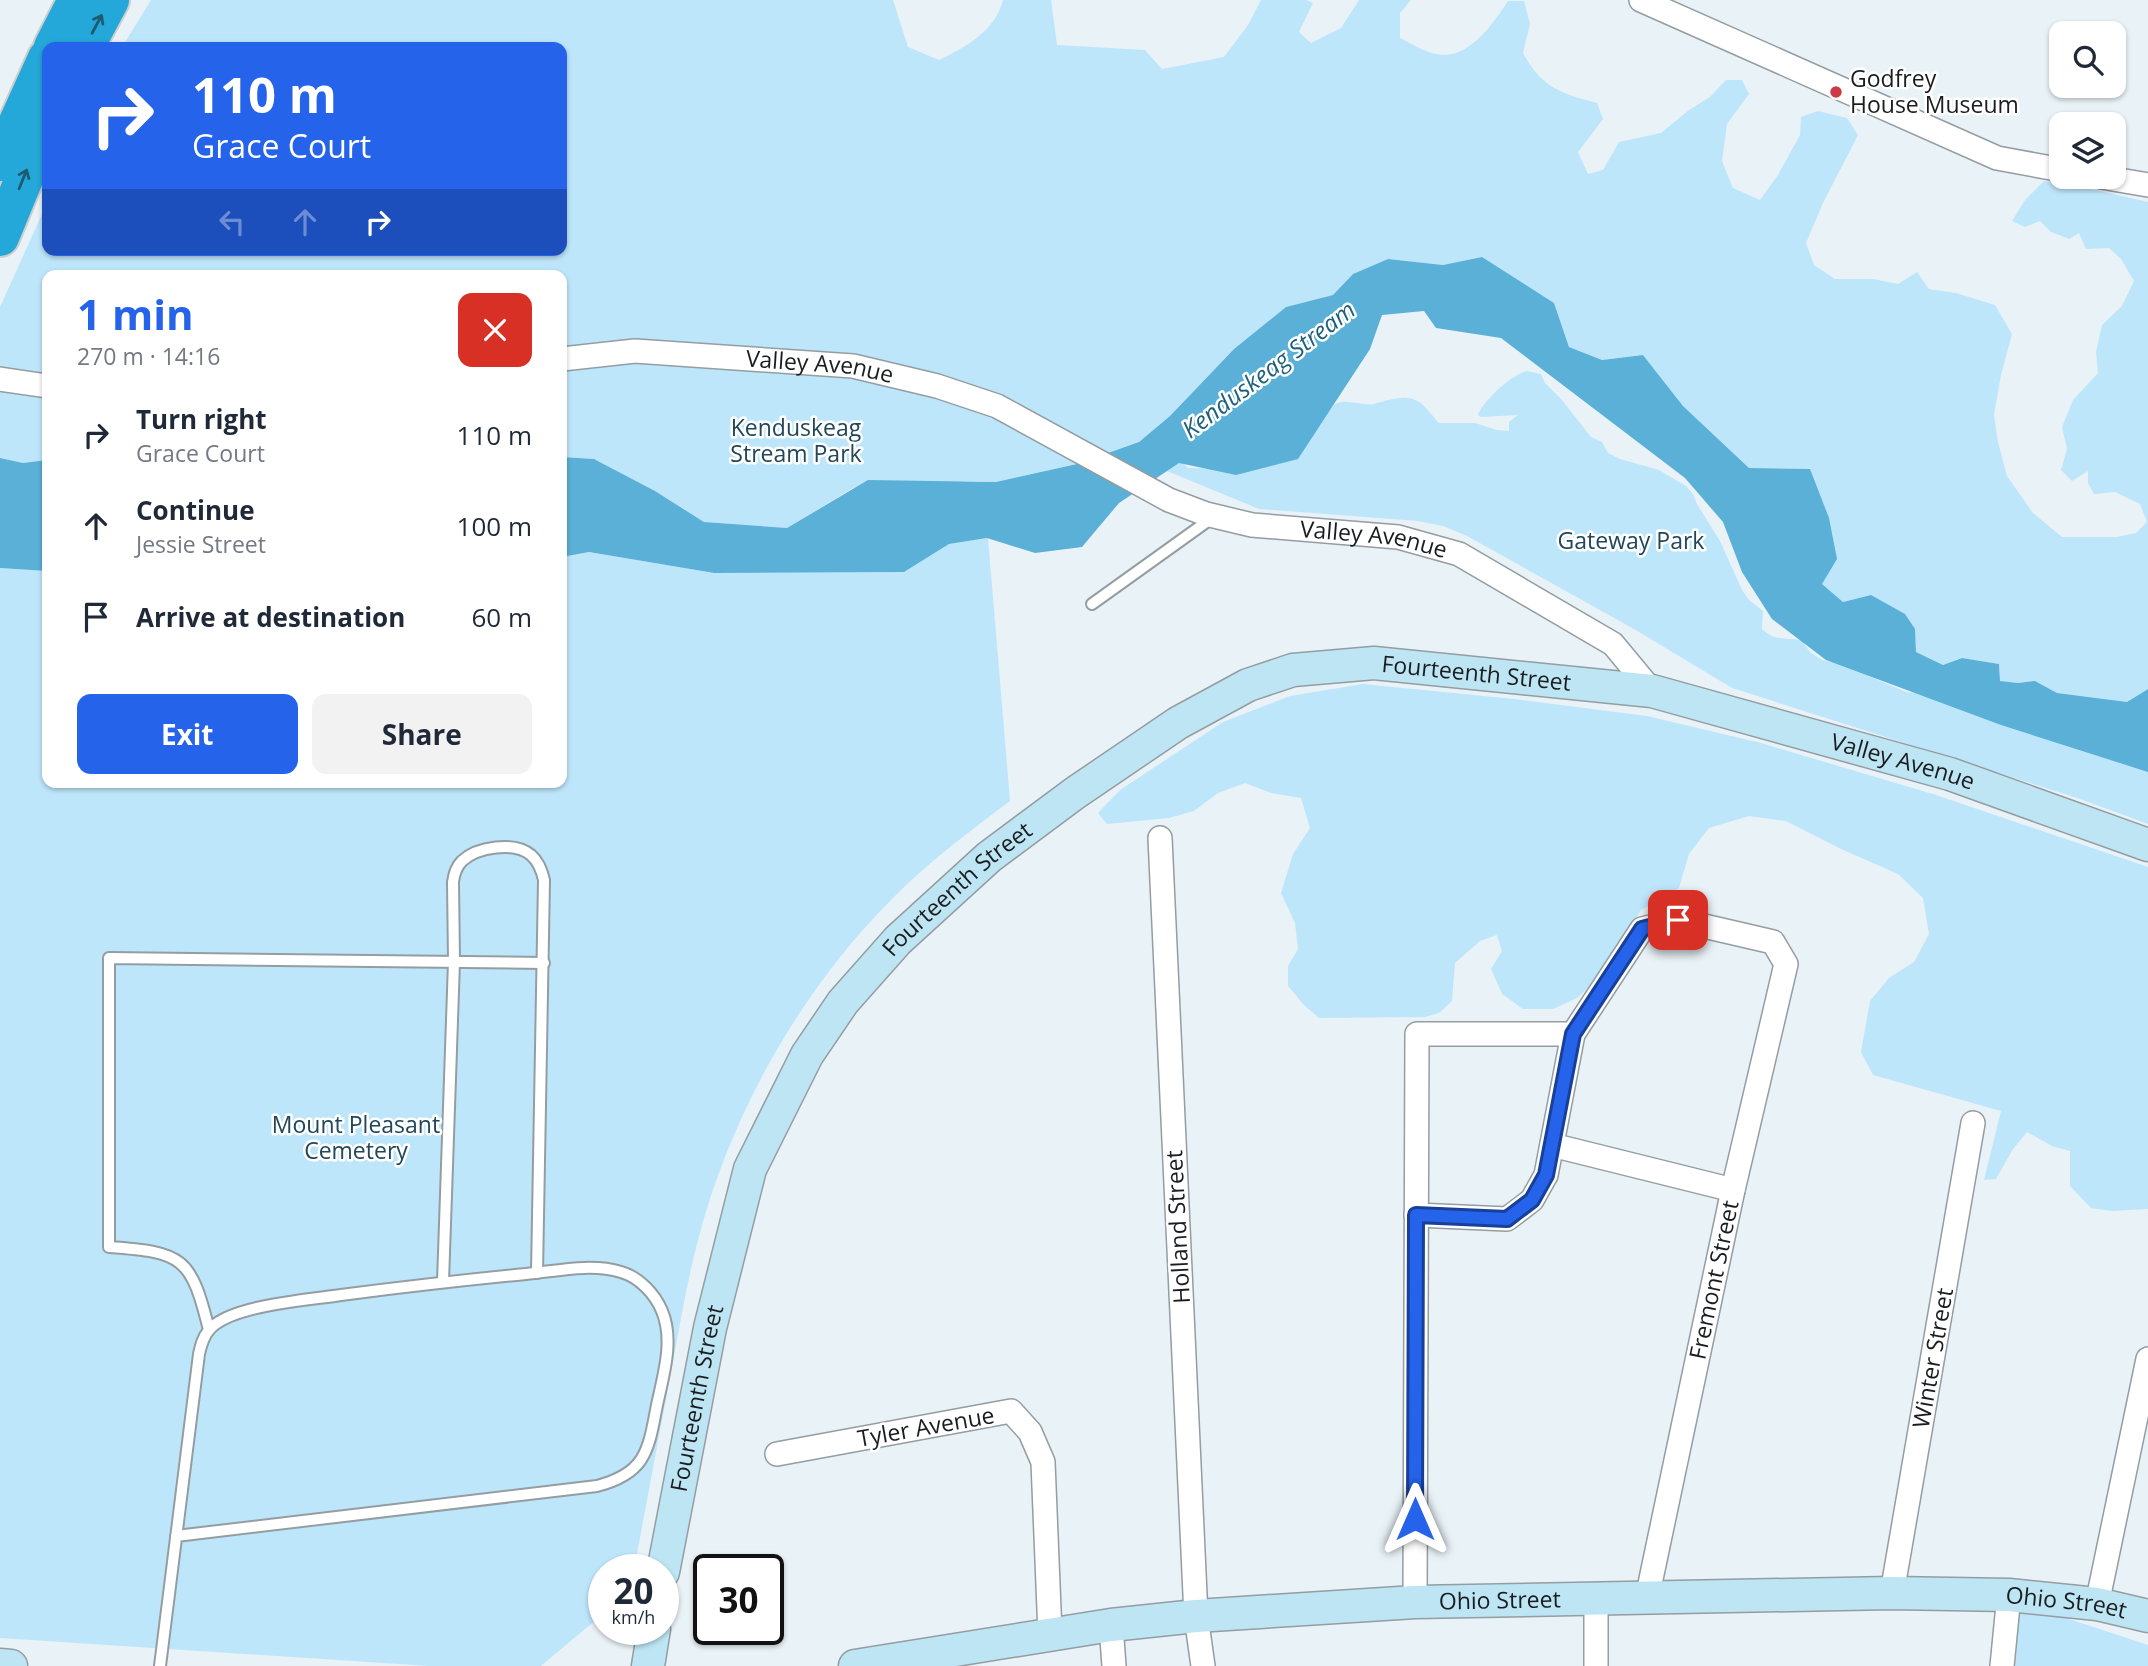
<!DOCTYPE html>
<html lang="en">
<head>
<meta charset="utf-8">
<style>
	body { margin:0; font-family:"Open Sans",sans-serif; background:#f2f2f3; color:#1f2937; height:100vh; display:flex; flex-direction:column; font-size:26px; white-space:nowrap }
	* { box-sizing:border-box; margin:0 }
	p { font-size:23px; color:#747a83 }
	.icon { flex:none; width:38px; height:38px; fill:none; stroke:currentColor; stroke-width:2; stroke-linecap:round; stroke-linejoin:round }
	.map { position:relative; flex:1; overflow:hidden }
	.sheet { position:absolute; left:42px; top:270px; width:525px; height:518px; display:flex; flex-direction:column; background:#fff; border-radius:14px; box-shadow:0 2px 5px #0004 }
	.sheet>* { flex:none }
	.guide { position:absolute; left:42px; top:42px; width:525px; height:214px; border-radius:14px; box-shadow:0 2px 5px #0004; background:#2563eb; color:#fff; overflow:hidden }
	.controls { position:absolute; left:2049px; top:21px; display:grid; gap:14px }
	.controls a { display:grid; place-items:center; width:77px; height:77px; border-radius:14px; background:#fff; box-shadow:0 2px 5px #0004; font-size:35px }
	.speed { position:absolute; left:588px; top:1554px; display:flex; gap:14px; font-size:35px; font-weight:700; text-align:center }
	.speed>* { display:grid; place-content:center; width:91px; height:91px; border-radius:50%; background:#fff; box-shadow:0 2px 5px #0004; line-height:1 }
	.speed small { font-size:18px; font-weight:400 }
	.speed .limit { border:4px solid #111; border-radius:10px; background:#fff; color:#111 }
	.pin { position:absolute; display:grid; place-items:center; width:60px; height:60px; color:#fff; margin:-30px; border-radius:14px; box-shadow:0 4px 10px #0006 }
	.me { position:absolute; width:77px; margin:-38px; rotate:0deg; stroke-linejoin:round; filter:drop-shadow(0 0 5px #0008) }
	.turn { display:flex; align-items:center; gap:24px; height:147px; padding:0 35px; font-size:32px }
	.turn .icon { width:91px; height:91px; stroke-width:2.5 }
	.turn b { display:block; font-size:49px; line-height:60px }
	.lanes { display:flex; align-items:center; height:66px; padding:0 35px; background:#0003; justify-content:center; gap:35px; direction:ltr }
	.lanes .off { opacity:.35 }
	.round { display:grid; place-items:center; flex:none; width:74px; height:74px; border-radius:14px; background:#f2f2f3 }
	.summary { display:flex; align-items:center; justify-content:space-between; height:119px; padding:0 35px }
	h1 { font-size:42px; font-weight:700; line-height:52px; color:#2563eb }
	.button { display:flex; gap:14px; margin-top:auto; padding:14px 35px }
	.button a { flex:1; height:80px; border-radius:14px; background:#2563eb; color:#fff; font-size:28px; font-weight:700; line-height:80px; text-align:center }
	.button a+a { background:#f2f2f3; color:#1f2937 }
	ul { padding:0; list-style:none }
	li { display:flex; align-items:center; gap:21px; height:91px; padding:0 35px }
	li div { flex:1 }
	li b { display:block; font-size:26px }
	li em { font-style:normal }
	.map>svg:first-child { display:block }
	.green { fill:#bee6fb }
	.water { fill:#5ab0d7 }
	.lines { fill:none; stroke-linecap:round; stroke-linejoin:round }
	.lane-casing { stroke:#949da1; stroke-width:14 }
	.street-casing { stroke:#949da1; stroke-width:26 }
	.secondary-casing { stroke:#949da1; stroke-width:35 }
	.highway-casing { stroke:#cdcdce; stroke-width:42 }
	.lane { stroke:#fff; stroke-width:10 }
	.street { stroke:#fff; stroke-width:23 }
	.secondary { stroke:#bde5f4; stroke-width:32 }
	.highway { stroke:#24a7d9; stroke-width:38 }
	.oneway { stroke:#1e5b73 }
	.route-casing { stroke:#184099; stroke-width:18 }
	.route { stroke:#2563eb; stroke-width:12 }
	.poi-dot { fill:#ca3a47; stroke:#fff; stroke-width:2.5 }
	.labels { text-anchor:middle; stroke-width:5; stroke-linejoin:round; paint-order:stroke }
	.poi-label { font-size:23px; fill:#1a1d1f; stroke:#fff; text-anchor:start }
	.street-label { font-size:23px; fill:#1a1d1f; stroke:#fff }
	.park-label { font-size:23px; fill:#214759; stroke:#fff }
	.water-label { font-size:24px; font-style:italic; fill:#1e607b; stroke:#fff }
</style>
</head>
<body>
<div class="map">
<svg width="2148" height="1666" viewBox="0 0 2148 1666">
	<rect width="100%" height="100%" fill="#e9f2f7"/>
	<g class="green">
		<path d="M 151,0 L 893,0 L 908,47 L 939,60 C 966,47 995,31 1003,0 L 1051,0 L 1057,45 L 1145,50 L 1162,69 L 1224,57 L 1248,25 L 1261,0 L 1306,0 L 1313,3 L 1299,32 L 1311,43 L 1341,28 L 1359,0 L 1411,0 L 1400,13 L 1400,38 C 1411,43 1424,52 1436,54 C 1468,61 1493,24 1508,1 L 1524,1 L 1530,24 L 1523,53 C 1541,87 1561,94 1597,103 L 1603,119 L 1578,152 L 1588,174 L 1603,170 L 1619,142 L 1661,133 L 1689,110 L 1710,97 L 1726,80 L 1742,80 L 1749,94 L 1727,124 L 1722,161 L 1733,188 L 1760,200 L 1778,175 L 1800,135 L 1801,117 L 1818,111 L 1847,118 L 1858,135 L 1823,203 L 1806,243 L 1814,265 L 1835,279 L 1873,279 L 1898,284 L 1917,272 L 1929,289 L 1956,293 L 1995,305 L 2012,334 L 2001,375 L 1994,415 L 1998,442 L 2007,476 L 2033,513 L 2062,537 L 2117,537 L 2136,533 L 2147,522 L 2140,504 L 2115,492 L 2094,494 L 2088,483 L 2088,471 L 2072,481 L 2061,470 L 2067,449 L 2062,427 L 2073,400 L 2098,373 L 2096,352 L 2102,325 L 2122,306 L 2134,281 L 2121,259 L 2109,248 L 2086,249 L 2079,233 L 2069,239 L 2051,232 L 2040,221 L 2025,227 L 2012,221 L 2025,200 L 2044,181 L 2100,191 L 2148,202 L 2148,689 L 2127,702 L 2057,693 L 2035,681 L 2018,683 L 2000,681 L 1999,664 L 1962,658 L 1943,665 L 1916,652 L 1915,629 L 1871,595 L 1843,602 L 1822,584 L 1810,469 L 1749,468 L 1683,406 L 1643,355 L 1602,360 L 1569,347 L 1554,303 L 1482,257 L 1443,265 L 1388,259 L 1353,274 L 1333,295 L 1286,307 L 1234,349 L 1170,416 L 1139,442 L 1077,464 L 996,482 L 972,481 L 853,488 L 787,528 L 704,522 L 655,491 L 594,459 L 562,457 L 562,275 L 47,275 L 47,460 L 23,463 L 0,458 L 0,307 L 47,203 L 47,250 L 562,250 L 562,47 L 122,47 Z"/>
		<path d="M 1527,371 L 1541,374 L 1545,383 L 1562,400 L 1591,437 L 1602,442 L 1608,453 L 1620,459 L 1659,470 L 1686,486 L 1693,494 L 1697,504 L 1720,541 L 1742,590 L 1749,600 L 1763,611 L 1762,629 C 1774,641 1786,638 1801,640 L 1811,653 L 1822,660 L 1863,669 L 1869,676 L 1906,692 L 1915,693 L 2070,745 L 2082,751 L 2148,758 L 2148,824 L 2077,798 L 1732,688 L 1634,629 L 1467,536 L 1443,526 L 1418,521 L 1259,509 L 1167,471 L 1179,459 L 1188,468 L 1259,469 L 1288,461 L 1335,404 C 1348,398 1361,406 1374,404 C 1387,401 1406,393 1419,402 C 1425,405 1433,417 1439,423 L 1475,423 L 1497,430 L 1509,431 L 1509,422 L 1518,415 L 1481,417 L 1478,415 C 1482,402 1512,374 1527,371 Z"/>
		<path d="M 988,538 L 1010,801 C 969,832 928,862 892,899 C 801,990 732,1112 699,1236 C 688,1277 681,1319 673,1361 C 660,1431 647,1500 634,1570 L 604,1570 L 604,1613 L 541,1666 L 429,1666 L 0,1638 L 0,568 L 47,571 L 47,782 L 562,782 L 562,557 L 589,552 L 714,573 L 904,572 L 949,544 Z"/>
		<path d="M 1363,684 L 1514,699 L 1647,716 L 1761,743 L 1936,795 L 2148,867 L 2148,1209 L 2111,1211 L 2091,1208 L 2070,1186 L 2070,1151 L 2052,1146 L 2027,1132 L 2013,1149 L 1996,1179 L 1984,1180 L 2001,1111 L 1873,1075 L 1861,1052 L 1870,1001 L 1889,978 L 1914,962 L 1929,934 L 1923,898 L 1898,874 L 1841,849 L 1786,821 L 1749,816 L 1709,828 L 1689,854 L 1679,888 L 1641,910 L 1601,976 L 1577,998 L 1553,1009 L 1523,1009 L 1502,994 L 1491,969 L 1502,951 L 1497,935 L 1480,941 L 1455,963 L 1452,1001 L 1439,1013 L 1425,1017 L 1319,1018 L 1304,1005 L 1288,986 L 1288,966 L 1298,949 L 1295,923 L 1281,893 L 1293,854 L 1310,828 L 1301,798 L 1271,793 L 1245,783 L 1218,793 L 1194,811 L 1169,818 L 1107,824 L 1098,813 L 1120,790 L 1223,722 L 1290,696 Z"/>
		<path d="M 2026,1612 L 2066,1618 L 2148,1645 L 2148,1666 L 2012,1666 L 2018,1614 Z"/>
	</g>
	<g class="water">
		<path d="M 1482,257 L 1554,303 L 1569,347 L 1602,360 L 1643,355 L 1683,406 L 1749,468 L 1810,469 L 1829,518 L 1837,559 L 1822,584 L 1843,602 L 1871,595 L 1905,614 L 1915,629 L 1916,652 L 1943,665 L 1962,658 L 1999,664 L 2000,681 L 2018,683 L 2035,681 L 2057,693 L 2127,702 L 2148,689 L 2148,772 L 2001,725 L 1826,660 L 1772,619 L 1742,572 L 1723,522 L 1685,478 L 1501,338 L 1436,328 L 1424,311 L 1382,315 L 1370,349 L 1298,459 L 1236,475 L 1179,463 L 1119,503 L 1082,547 L 1035,553 L 987,538 L 949,544 L 904,572 L 714,573 L 589,552 L 562,557 L 562,457 L 594,459 L 655,491 L 704,522 L 787,528 L 868,480 L 996,482 L 1077,464 L 1139,442 L 1170,416 L 1234,349 L 1286,307 L 1333,295 L 1353,274 L 1388,259 L 1443,265 Z"/>
		<path d="M 0,458 L 23,463 L 47,460 L 47,571 L 0,568 Z"/>
	</g>
	<g class="lines">
		<defs>
			<g id="lane">
				<path d="M 1092,604 L 1212,518"/>
				<path d="M 443,1282 L 454,962 L 453,882 C 454,874 456,867 462,861 C 477,847 514,841 531,855 C 539,862 542,871 544,880 L 537,1273"/>
				<path d="M 209,1330 C 191,1257 183,1252 109,1247 L 109,958 L 544,963"/>
				<path d="M 160,1666 L 199,1354 C 201,1345 203,1337 209,1330 C 230,1305 309,1300 341,1295 C 403,1287 464,1280 526,1274 C 557,1271 591,1263 621,1272 C 639,1277 655,1294 662,1311 C 675,1342 662,1379 656,1410 C 648,1454 643,1474 597,1486 L 176,1536"/>
			</g>
			<g id="street">
				<path d="M 1641,0 L 1997,158 L 2062,170"/>
				<path d="M 2101,177 L 2148,185"/>
				<path id="s1" d="M 562,359 L 635,351 L 853,366 L 937,386 L 997,406 L 1169,500 L 1206,514 L 1252,525 L 1398,537 L 1459,554 L 1613,644 L 1652,691"/>
				<path d="M 0,379 L 47,386"/>
				<path d="M 1160,838 L 1196,1616 L 1203,1666"/>
				<path d="M 1552,1145 L 1733,1190"/>
				<path d="M 1416,1215 L 1507,1219 L 1532,1200 L 1546,1175 L 1573,1034"/>
				<path d="M 777,1454 L 1011,1411 L 1030,1432 L 1043,1462 L 1050,1634"/>
				<path d="M 1892,1593 L 1973,1123"/>
				<path d="M 1596,1598 L 1596,1666"/>
				<path d="M 1415,1602 L 1417,1034 L 1573,1034 L 1642,929 L 1678,920 L 1773,942 L 1786,964 L 1733,1190 L 1647,1598"/>
				<path d="M 2097,1604 L 2148,1359"/>
				<path d="M 1111,1625 L 1114,1666"/>
				<path d="M 2002,1666 L 2009,1595"/>
			</g>
			<g id="secondary">
				<path id="s2" d="M 663,1572 L 710,1328 L 750,1169 L 807,1055 L 843,1002 L 898,940 L 989,857 L 1075,793 L 1178,723 L 1248,685 L 1293,670 L 1374,663 L 1652,691 L 1950,774 L 2148,845"/>
				<path d="M 0,1665 L 11,1666"/>
				<path d="M 648,1666 L 654,1629"/>
				<path id="s3" d="M 855,1666 L 1111,1625 L 1196,1616 L 1415,1602 L 1892,1593 L 2009,1595 L 2097,1604 L 2148,1616"/>
			</g>
			<g id="highway">
				<path d="M 53,47 L 77,0"/>
				<path d="M 85,47 L 110,0"/>
				<path d="M 0,162 L 47,58"/>
				<path d="M 0,237 L 47,123"/>
			</g>
		</defs>
		<use href="#lane" class="lane-casing"/>
		<use href="#street" class="street-casing"/>
		<use href="#secondary" class="secondary-casing"/>
		<use href="#highway" class="highway-casing"/>
		<use href="#lane" class="lane"/>
		<use href="#street" class="street"/>
		<use href="#secondary" class="secondary"/>
		<use href="#highway" class="highway"/>
	</g>
	<defs><path id="oneway-shaft" d="M-6 0H5M1.5-3L5.5 0L1.5 3" fill="none" stroke-width="1.6" stroke-linecap="round" stroke-linejoin="round" transform="scale(1.75)"/></defs>
	<g class="oneway">
		<use href="#oneway-shaft" transform="translate(97 24) rotate(-62)"/>
		<use href="#oneway-shaft" transform="translate(23 179) rotate(-68)"/>
	</g>
	<g class="lines">
		<defs>
			<path id="route" d="M 1415,1519 L 1416,1215 L 1507,1219 L 1532,1200 L 1546,1175 L 1573,1034 L 1642,929 L 1678,920"/>
		</defs>
		<use href="#route" class="route-casing"/>
		<use href="#route" class="route"/>
	</g>
	<circle class="poi-dot" cx="1836" cy="92" r="7"/>
	<g class="labels">
		<g class="poi-label">
			<text x="1850" y="87">Godfrey<tspan x="1850" dy="26">House Museum</tspan></text>
		</g>
		<g class="street-label">
			<text dy="8" stroke="none"><textPath href="#s1" startOffset="259">Valley Avenue</textPath></text>
			<text dy="8" stroke="none"><textPath href="#s1" startOffset="847">Valley Avenue</textPath></text>
			<text dy="8" stroke="none"><textPath href="#s2" startOffset="1353">Fourteenth Street</textPath></text>
			<text dy="8" stroke="none"><textPath href="#s2" startOffset="1790">Valley Avenue</textPath></text>
			<text dy="8" stroke="none"><textPath href="#s2" startOffset="765">Fourteenth Street</textPath></text>
			<text transform="translate(1178 1227) rotate(-93)" y="8">Holland Street</text>
			<text transform="translate(1714 1280) rotate(-78)" y="8">Fremont Street</text>
			<text transform="translate(1933 1358) rotate(-80)" y="8">Winter Street</text>
			<text dy="8" stroke="none"><textPath href="#s2" startOffset="177">Fourteenth Street</textPath></text>
			<text transform="translate(926 1427) rotate(-10)" y="8">Tyler Avenue</text>
			<text dy="8" stroke="none"><textPath href="#s3" startOffset="649">Ohio Street</textPath></text>
			<text dy="8" stroke="none"><textPath href="#s3" startOffset="1216">Ohio Street</textPath></text>
		</g>
		<g class="park-label">
			<text x="796" y="436">Kenduskeag<tspan x="796" dy="26">Stream Park</tspan></text>
			<text x="1631" y="549">Gateway Park</text>
			<text x="356" y="1133">Mount Pleasant<tspan x="356" dy="26">Cemetery</tspan></text>
		</g>
		<g class="water-label">
			<text transform="translate(1269 370) rotate(-37)" y="8">Kenduskeag Stream</text>
		</g>
	</g>
</svg>
<div class="controls">
<a><svg class="icon" aria-label="search" viewBox="0 0 24 24"><circle cx="10" cy="10" r="6"/><path d="M15 15l6 6"/></svg></a>
<a><svg class="icon" aria-label="layers" viewBox="0 0 24 24"><path d="M12 4l9 5-9 5-9-5zM3 14l9 5 9-5"/></svg></a>
</div>
<div class="speed"><div>20<small>km/h</small></div><div class="limit">30</div></div>
<div class="pin" style="left:1678px;top:920px;background:#d93025"><svg class="icon" aria-label="arrive" viewBox="0 0 24 24"><path d="M6 21V4h12l-3 4 3 4H6"/></svg></div>
<svg class="me" style="left:1415px;top:1519px" viewBox="-20 -20 40 40"><path d="M0-17L14 15 0 8-14 15z" fill="#2563eb" stroke="#fff" stroke-width="4"/></svg>
<div class="guide">
<div class="turn"><svg class="icon" aria-label="right" viewBox="0 0 24 24"><path d="M7 20v-9h11M14 6l5 5-5 5"/></svg><div><b>110 m</b>Grace Court</div></div>
<div class="lanes"><svg class="icon off" aria-label="left" viewBox="0 0 24 24"><path d="M17 20v-9H6M10 6l-5 5 5 5"/></svg><svg class="icon off" aria-label="ahead" viewBox="0 0 24 24"><path d="M12 20V5M6 11l6-6 6 6"/></svg><svg class="icon" aria-label="right" viewBox="0 0 24 24"><path d="M7 20v-9h11M14 6l5 5-5 5"/></svg></div>
</div>
<section class="sheet">
<div class="summary"><div><h1>1 min</h1><p>270 m · 14:16</p></div><a class="round" style="background:#d93025;color:#fff"><svg class="icon" aria-label="close" viewBox="0 0 24 24"><path d="M6 6l12 12M18 6L6 18"/></svg></a></div>
<ul>
<li><svg class="icon" aria-label="right" viewBox="0 0 24 24"><path d="M7 20v-9h11M14 6l5 5-5 5"/></svg><div><b>Turn right</b><p>Grace Court</p></div><em>110 m</em></li>
<li><svg class="icon" aria-label="ahead" viewBox="0 0 24 24"><path d="M12 20V5M6 11l6-6 6 6"/></svg><div><b>Continue</b><p>Jessie Street</p></div><em>100 m</em></li>
<li><svg class="icon" aria-label="arrive" viewBox="0 0 24 24"><path d="M6 21V4h12l-3 4 3 4H6"/></svg><div><b>Arrive at destination</b></div><em>60 m</em></li>
</ul>
<div class="button"><a>Exit</a><a>Share</a></div>
</section>
</div>
</body>
</html>
